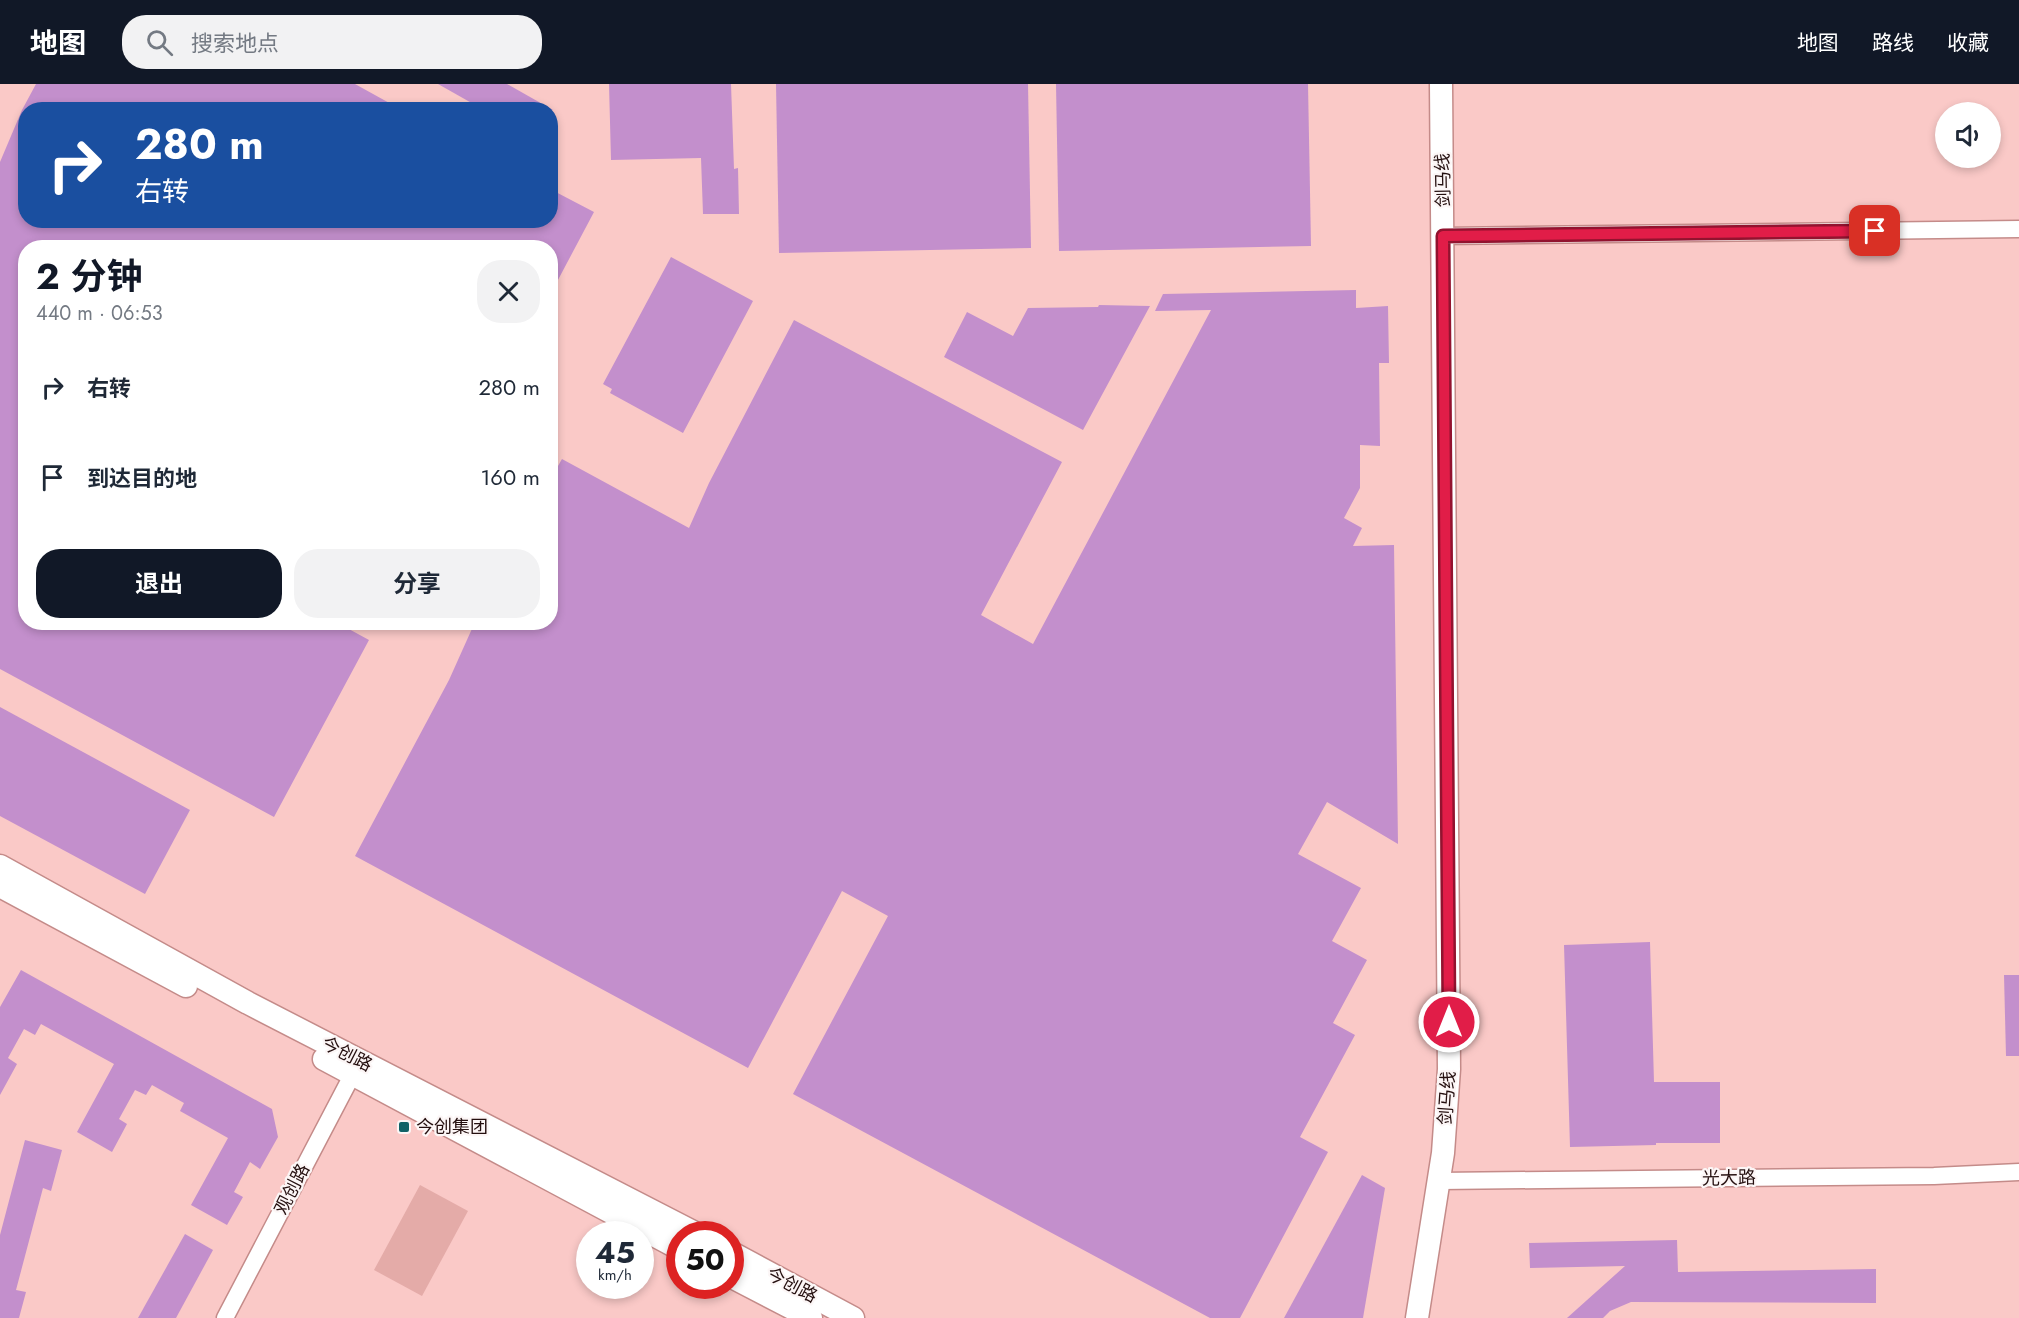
<!DOCTYPE html>
<html lang="zh">
<head>
<meta charset="utf-8">
<style>
	body { margin:0; font-family:Jost,"Noto Sans SC",sans-serif; background:#f2f2f3; color:#1f2937; height:100vh; display:flex; flex-direction:column; font-size:22px; white-space:nowrap }
	* { box-sizing:border-box; margin:0 }
	p { font-size:20px; color:#747a83 }
	.icon { flex:none; width:33px; height:33px; fill:none; stroke:currentColor; stroke-width:2; stroke-linecap:round; stroke-linejoin:round }
	.map { position:relative; flex:1; overflow:hidden }
	.panel { position:absolute; left:18px; top:156px; width:540px; height:390px; display:flex; flex-direction:column; background:#fff; border-radius:24px; box-shadow:0 3px 9px #0003 }
	.panel>* { flex:none }
	.hud { position:absolute; left:18px; top:18px; width:540px; height:126px; border-radius:24px; box-shadow:0 3px 9px #0003; background:#1a4fa0; color:#fff; overflow:hidden }
	.controls { position:absolute; left:1935px; top:18px; display:grid; gap:12px }
	.controls a { display:grid; place-items:center; width:66px; height:66px; border-radius:50%; background:#fff; box-shadow:0 3px 9px #0003; font-size:30px }
	.speed { position:absolute; left:576px; top:1137px; display:flex; gap:12px; font-size:30px; font-weight:700; text-align:center }
	.speed>* { display:grid; place-content:center; width:78px; height:78px; border-radius:50%; background:#fff; box-shadow:0 3px 9px #0003; line-height:1 }
	.speed small { font-size:15px; font-weight:400 }
	.speed .limit { border:9px solid #d22; background:#fff; color:#111 }
	.pin { position:absolute; display:grid; place-items:center; width:51px; height:51px; color:#fff; margin:-26px; border-radius:12px; box-shadow:0 3px 9px #0006 }
	.me { position:absolute; width:66px; margin:-33px; rotate:0deg; stroke-linejoin:round; filter:drop-shadow(0 0 4px #0008) }
	.turn { display:flex; align-items:center; gap:21px; height:126px; padding:0 18px; font-size:27px }
	.turn .icon { width:78px; height:78px; stroke-width:2.5 }
	.turn b { display:block; font-size:42px; line-height:51px }
	.round { display:grid; place-items:center; flex:none; width:63px; height:63px; border-radius:24px; background:#f2f2f3 }
	.summary { display:flex; align-items:center; justify-content:space-between; height:102px; padding:0 18px }
	h1 { font-size:36px; font-weight:700; line-height:45px; color:#111827 }
	.action { display:flex; gap:12px; margin-top:auto; padding:12px 18px }
	.action a { flex:1; height:69px; border-radius:24px; background:#111827; color:#fff; font-size:24px; font-weight:700; line-height:69px; text-align:center }
	.action a+a { background:#f2f2f3; color:#1f2937 }
	ul { padding:0; list-style:none }
	li { display:flex; align-items:center; gap:18px; height:90px; padding:0 18px }
	li div { flex:1 }
	li b { display:block; font-size:22px }
	li em { font-style:normal }
	header { display:flex; align-items:center; gap:36px; box-sizing:border-box; height:84px; padding:0 30px; background:#111827; color:#fff }
	header strong { font-size:28px }
	nav { display:flex; gap:33px; margin-inline-start:auto; font-size:21px }
	.search { width:420px; height:54px; background:#f2f2f3; display:flex; align-items:center; gap:15px; box-sizing:border-box; padding:0 21px; border-radius:24px; color:#747a83; font-size:22px }
	.map>svg:first-child { display:block }
	.green { fill:#e4aba8 }
	.building { fill:#c38fcc }
	.lines { fill:none; stroke-linecap:round; stroke-linejoin:round }
	.minor-casing { stroke:#c48b89; stroke-width:19 }
	.secondary-casing { stroke:#c48b89; stroke-width:25 }
	.minor { stroke:#fff; stroke-width:16 }
	.secondary { stroke:#fff; stroke-width:22 }
	.route-casing { stroke:#92132f; stroke-width:15 }
	.route { stroke:#e11d48; stroke-width:10 }
	.poi-dot { fill:#116166; stroke:#fcf6f6; stroke-width:2 }
	.labels { text-anchor:middle; stroke-width:4.5; stroke-linejoin:round; paint-order:stroke }
	.street-label { font-size:18px; fill:#240f0f; stroke:#fcf6f6 }
	.poi-label { font-size:18px; fill:#240f0f; stroke:#fcf6f6; text-anchor:start }
</style>
</head>
<body>
<header>
<strong>地图</strong>
<div class="search"><svg class="icon" aria-label="search" viewBox="0 0 24 24"><circle cx="10" cy="10" r="6"/><path d="M15 15l6 6"/></svg>搜索地点</div>
<nav><a>地图</a><a>路线</a><a>收藏</a></nav>
</header>
<div class="map">
<svg width="2019" height="1234" viewBox="0 0 2019 1234">
	<rect width="100%" height="100%" fill="#fac9c7"/>
	<path class="green" d="M 420,1101 L 468,1127 L 422,1212 L 374,1186 Z"/>
	<g class="building">
		<path d="M 36,0 L 355,0 L 402,26 L 26,26 L 26,136 L 550,136 L 550,105 L 594,128 L 550,211 L 550,164 L 26,164 L 26,538 L 336,538 L 369,556 L 274,733 L 0,585 L 0,78 L 22,26 Z"/>
		<path d="M 438,0 L 507,0 L 553,26 L 484,26 Z"/>
		<path d="M 609,0 L 731,0 L 734,85 L 738,84 L 739,130 L 703,130 L 701,74 L 611,76 Z"/>
		<path d="M 776,0 L 1028,0 L 1031,164 L 779,169 Z"/>
		<path d="M 1056,0 L 1308,0 L 1311,162 L 1059,167 Z"/>
		<path d="M 671,173 L 753,217 L 683,349 L 610,309 L 612,305 L 603,300 Z"/>
		<path d="M 1356,206 L 1356,224 L 1388,222 L 1389,279 L 1379,279 L 1380,362 L 1360,361 L 1360,404 L 1344,434 L 1362,444 L 1353,462 L 1394,461 L 1398,760 L 1327,718 L 1298,770 L 1361,804 L 1332,857 L 1367,876 L 1333,939 L 1355,951 L 1300,1053 L 1328,1068 L 1240,1234 L 1210,1234 L 793,1010 L 888,832 L 842,807 L 748,984 L 355,772 L 449,596 L 475,538 L 550,538 L 550,396 L 562,375 L 689,444 L 709,399 L 794,236 L 1062,378 L 981,531 L 1033,560 L 1211,226 L 1155,227 L 1163,210 Z"/>
		<path d="M 1099,221 L 1150,222 L 1083,346 L 944,273 L 967,228 L 1013,252 L 1028,224 L 1098,223 Z"/>
		<path d="M 0,623 L 190,726 L 145,810 L 0,732 Z"/>
		<path d="M 1650,858 L 1654,998 L 1720,998 L 1720,1059 L 1656,1059 L 1656,1061 L 1570,1063 L 1564,861 Z"/>
		<path d="M 21,886 L 272,1025 L 278,1053 L 260,1085 L 250,1078 L 234,1108 L 243,1113 L 227,1141 L 191,1121 L 228,1054 L 180,1027 L 184,1019 L 152,1001 L 146,1011 L 135,1006 L 119,1035 L 127,1040 L 112,1068 L 77,1048 L 114,980 L 41,940 L 35,951 L 24,945 L 8,974 L 17,980 L 0,1011 L 0,923 Z"/>
		<path d="M 2004,891 L 2019,891 L 2019,972 L 2006,972 Z"/>
		<path d="M 25,1056 L 62,1066 L 51,1107 L 43,1104 L 16,1206 L 26,1208 L 19,1234 L 0,1234 L 0,1151 Z"/>
		<path d="M 1362,1091 L 1385,1104 L 1363,1234 L 1284,1234 Z"/>
		<path d="M 185,1150 L 213,1166 L 176,1234 L 138,1234 Z"/>
		<path d="M 1677,1156 L 1678,1188 L 1876,1185 L 1876,1219 L 1631,1218 L 1610,1227 L 1603,1234 L 1567,1234 L 1625,1182 L 1530,1184 L 1529,1159 Z"/>
	</g>
	<g class="lines">
		<defs>
			<g id="minor">
				<path d="M 1443,152 L 2019,145"/>
				<path d="M 1439,1097 L 1934,1092 L 2019,1088"/>
				<path d="M 225,1234 L 358,980"/>
			</g>
			<g id="secondary">
				<path d="M 0,782 L 248,919 L 697,1150"/>
				<path d="M 0,802 L 186,902"/>
				<path d="M 324,975 L 680,1165"/>
				<path d="M 730,1168 L 853,1234"/>
				<path d="M 730,1192 L 811,1234"/>
				<path d="M 1417,1234 L 1443,1069 L 1449,985 L 1441,0"/>
			</g>
		</defs>
		<use href="#minor" class="minor-casing"/>
		<use href="#secondary" class="secondary-casing"/>
		<use href="#minor" class="minor"/>
		<use href="#secondary" class="secondary"/>
	</g>
	<g class="lines">
		<defs>
			<path id="route" d="M 1449,938 L 1443,152 L 1875,147"/>
		</defs>
		<use href="#route" class="route-casing"/>
		<use href="#route" class="route"/>
	</g>
	<rect class="poi-dot" x="398" y="1037" width="12" height="12" rx="3"/>
	<g class="labels">
		<g class="street-label">
			<text transform="translate(1443 96) rotate(-91)" y="6">剑马线</text>
			<text transform="translate(347 970) rotate(27)" y="6">今创路</text>
			<text transform="translate(1447 1014) rotate(-86)" y="6">剑马线</text>
			<text transform="translate(1729 1094) rotate(-1)" y="6">光大路</text>
			<text transform="translate(292 1105) rotate(-63)" y="6">观创路</text>
			<text transform="translate(792 1201) rotate(28)" y="6">今创路</text>
		</g>
		<g class="poi-label">
			<text x="416" y="1049">今创集团</text>
		</g>
	</g>
</svg>
<div class="controls">
<a><svg class="icon" aria-label="sound" viewBox="0 0 24 24"><path d="M4 9h4l5-4v14l-5-4H4zM17 9q2 3 0 6"/></svg></a>
</div>
<div class="speed"><div>45<small>km/h</small></div><div class="limit">50</div></div>
<div class="pin" style="left:1875px;top:147px;background:#d93025"><svg class="icon" aria-label="arrive" viewBox="0 0 24 24"><path d="M6 21V4h12l-3 4 3 4H6"/></svg></div>
<svg class="me" style="left:1449px;top:938px" viewBox="-20 -20 40 40"><circle r="17" fill="#e11d48" stroke="#fff" stroke-width="3"/><path d="M0-11L8 9 0 5-8 9z" fill="#fff"/></svg>
<div class="hud">
<div class="turn"><svg class="icon" aria-label="right" viewBox="0 0 24 24"><path d="M7 20v-9h11M14 6l5 5-5 5"/></svg><div><b>280 m</b>右转</div></div>
</div>
<section class="panel">
<div class="summary"><div><h1>2 分钟</h1><p>440 m · 06:53</p></div><a class="round"><svg class="icon" aria-label="close" viewBox="0 0 24 24"><path d="M6 6l12 12M18 6L6 18"/></svg></a></div>
<ul>
<li><svg class="icon" aria-label="right" viewBox="0 0 24 24"><path d="M7 20v-9h11M14 6l5 5-5 5"/></svg><div><b>右转</b></div><em>280 m</em></li>
<li><svg class="icon" aria-label="arrive" viewBox="0 0 24 24"><path d="M6 21V4h12l-3 4 3 4H6"/></svg><div><b>到达目的地</b></div><em>160 m</em></li>
</ul>
<div class="action"><a>退出</a><a>分享</a></div>
</section>
</div>
</body>
</html>
